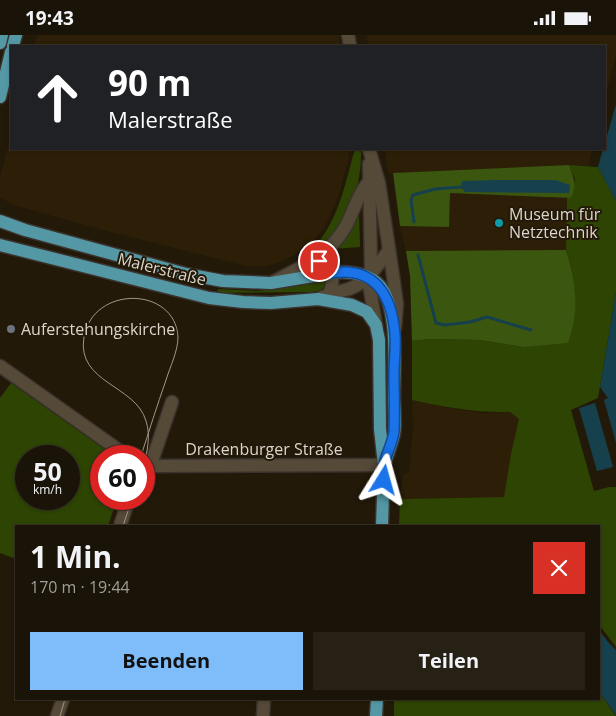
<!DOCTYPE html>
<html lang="de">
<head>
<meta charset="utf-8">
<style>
	body { margin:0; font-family:"Open Sans",sans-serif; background:#272015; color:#f1f3f6; height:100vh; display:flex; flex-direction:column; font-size:19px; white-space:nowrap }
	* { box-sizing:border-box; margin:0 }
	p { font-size:16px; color:#9f9e9b }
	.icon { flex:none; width:28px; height:28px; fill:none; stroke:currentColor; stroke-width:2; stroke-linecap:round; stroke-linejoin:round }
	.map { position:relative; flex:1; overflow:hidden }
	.details { position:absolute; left:15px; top:490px; width:585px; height:175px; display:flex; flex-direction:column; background:#1a1307; border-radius:0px; box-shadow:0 1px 4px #0004,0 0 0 1px #383228 }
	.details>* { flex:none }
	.hud { position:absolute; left:10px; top:10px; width:596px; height:105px; border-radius:0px; box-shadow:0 1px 4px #0004,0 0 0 1px #383228; background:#202124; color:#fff; overflow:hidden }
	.speed { position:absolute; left:15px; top:410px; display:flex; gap:10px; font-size:25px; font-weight:700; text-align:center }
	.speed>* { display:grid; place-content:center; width:65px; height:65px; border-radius:50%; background:#1a1307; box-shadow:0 1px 4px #0004,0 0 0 1px #383228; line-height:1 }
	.speed small { font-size:12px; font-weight:400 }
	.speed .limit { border:8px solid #d22; background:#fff; color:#111 }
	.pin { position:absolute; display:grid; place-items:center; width:42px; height:42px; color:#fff; margin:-21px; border:2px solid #fff; border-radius:50%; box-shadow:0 1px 5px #0007 }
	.me { position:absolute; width:55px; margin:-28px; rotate:8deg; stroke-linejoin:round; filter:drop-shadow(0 0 4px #0008) }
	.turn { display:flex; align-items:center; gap:18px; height:105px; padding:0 15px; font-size:22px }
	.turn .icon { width:65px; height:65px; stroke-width:2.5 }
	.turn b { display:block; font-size:35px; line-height:42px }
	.round { display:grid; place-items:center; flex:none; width:52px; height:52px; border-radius:0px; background:#272015 }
	.overview { display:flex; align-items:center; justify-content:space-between; height:85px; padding:0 15px }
	h1 { font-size:30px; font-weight:700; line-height:38px }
	.action { display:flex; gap:10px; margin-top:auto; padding:10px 15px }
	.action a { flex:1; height:58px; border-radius:0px; background:#7ebdf9; color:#111; font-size:20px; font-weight:700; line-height:58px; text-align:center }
	.action a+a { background:#272015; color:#f1f3f6 }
	.status { display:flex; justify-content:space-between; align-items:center; height:35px; padding:0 25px; background:#1a1307; direction:ltr }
	.status svg { height:14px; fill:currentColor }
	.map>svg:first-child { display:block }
	.built { fill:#2d1f07 }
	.green { fill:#2d4403; fill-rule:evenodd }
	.forest { fill:#3b560f }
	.water { fill:#17404d }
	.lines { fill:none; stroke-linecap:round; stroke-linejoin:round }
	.stream { stroke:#17404d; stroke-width:3 }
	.minor-casing { stroke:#3a332d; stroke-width:15 }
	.primary-casing { stroke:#3a332d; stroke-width:15 }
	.minor { stroke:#554a38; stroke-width:12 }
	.primary { stroke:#5497a5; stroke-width:12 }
	.tram { stroke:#9f978b; stroke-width:1 }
	.route-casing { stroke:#114b97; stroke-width:12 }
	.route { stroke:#1a73e8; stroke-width:9 }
	.culture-dot { fill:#0f9aa8; stroke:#231909; stroke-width:2 }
	.worship-dot { fill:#6b7280; stroke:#231909; stroke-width:2 }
	.labels { text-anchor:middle; stroke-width:4; stroke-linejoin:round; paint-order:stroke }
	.poi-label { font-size:16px; fill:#dcd5cb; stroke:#231909; text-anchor:start }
	.street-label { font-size:16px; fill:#dcd5cb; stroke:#231909 }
</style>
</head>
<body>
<div class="status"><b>19:43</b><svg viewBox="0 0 49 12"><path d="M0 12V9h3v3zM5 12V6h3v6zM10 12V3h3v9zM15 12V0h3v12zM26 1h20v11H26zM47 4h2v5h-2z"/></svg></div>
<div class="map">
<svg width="616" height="681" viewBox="0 0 616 681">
	<rect width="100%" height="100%" fill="#231909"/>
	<g class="built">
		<path d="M 37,0 L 339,0 L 341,11 L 34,11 Z"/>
		<path d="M 366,0 L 616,0 L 616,20 L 605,64 L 605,11 L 368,11 Z"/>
		<path d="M 11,100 L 11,114 L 350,114 L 348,126 L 339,160 L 325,192 L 312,207 L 294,220 L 278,228 L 265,231 L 246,231 L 107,196 L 13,170 L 0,162 L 0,143 Z"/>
		<path d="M 385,114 L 592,114 L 588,131 L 569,130 L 393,138 L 388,138 Z"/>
		<path d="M 450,158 L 567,163 L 566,215 L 406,216 L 400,191 L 449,192 Z"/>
		<path d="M 412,365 L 456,374 L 484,378 L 510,377 L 519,384 L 504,462 L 400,464 L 403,440 L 409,437 L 413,392 Z"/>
	</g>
	<g class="green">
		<path d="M 355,114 L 361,114 C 362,152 350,182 324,210 L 320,205 C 340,179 346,145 355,114 Z"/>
		<path d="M 569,130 L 598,132 L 616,166 L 616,257 L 598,363 L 571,375 L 594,456 L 609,452 L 616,452 L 616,612 L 600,591 L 599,585 L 599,491 L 399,491 L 400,464 L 504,462 L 511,419 L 519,384 L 510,377 C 475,378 446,372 412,365 L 412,306 L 430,304 L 480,305 L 523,312 L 574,284 L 575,259 L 571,232 L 566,215 L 567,163 L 571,163 L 575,144 Z"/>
		<path d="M 359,176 L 360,212 L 332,214 Z"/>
		<path d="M 326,245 C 326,254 319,256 312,257 L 217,258 L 218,254 L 258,256 Z"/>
		<path d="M 11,348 L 114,421 L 101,421 L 101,464 L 117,464 L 108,491 L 16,491 L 16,524 L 0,518 L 0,363 ZM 26,421 L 69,421 L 69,464 L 26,464 Z"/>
		<path d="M 599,657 L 616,681 L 394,681 L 394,664 L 599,664 Z"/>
	</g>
	<g class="forest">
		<path d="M 569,130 C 574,142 577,151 571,163 L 450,158 L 449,192 L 400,191 L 393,138 Z"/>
		<path d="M 566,215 C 573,237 578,262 574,285 C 573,293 570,300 568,308 L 523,312 L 480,305 L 430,304 L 412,306 L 410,241 L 406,216 Z"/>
	</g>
	<g class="water">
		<path d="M 616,69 L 616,166 L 598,132 L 603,114 L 605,114 L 605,108 Z"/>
		<path d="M 498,145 L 555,145 L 570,150 L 569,158 L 465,157 L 461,152 L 462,146 Z"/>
		<path d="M 616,257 L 616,408 L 604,365 L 608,363 L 600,352 Z"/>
		<path d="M 595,368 L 613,432 L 597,436 L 579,373 Z"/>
		<path d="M 599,595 L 608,607 L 616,615 L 616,680 L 599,657 Z"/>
	</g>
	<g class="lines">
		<g class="stream">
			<path d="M 414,187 L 411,165 L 413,160 L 435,154 L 461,152"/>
			<path d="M 418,220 L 436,288 L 445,290 L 470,287 L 487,282 L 531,295"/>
		</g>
		<defs>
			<g id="minor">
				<path d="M 348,0 L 350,11"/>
				<path d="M 369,114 L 379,148 L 392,234 L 397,269 L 395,293"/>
				<path d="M 369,129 L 371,233 L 368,243 L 376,290"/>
				<path d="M 314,226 L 325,229 C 332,239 335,247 329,259"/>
				<path d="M 273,247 C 303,231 328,222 346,191 C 353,178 358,159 367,149"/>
				<path d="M 318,264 C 328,259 338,257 349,254 C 368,247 377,231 389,215"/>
				<path d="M 0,331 L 127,421"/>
				<path d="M 144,430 L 152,426 L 172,367"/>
				<path d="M 144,433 L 155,431 L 384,430"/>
				<path d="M 120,491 L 129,464"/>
				<path d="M 57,681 L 63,664"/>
				<path d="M 263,681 L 264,664"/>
			</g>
			<g id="primary">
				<path d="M 0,8 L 2,0"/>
				<path d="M 13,11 L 16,0"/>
				<path d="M 0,62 L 11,17"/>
				<path d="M 0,186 L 25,195 L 186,239 L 223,246 L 271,248 L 337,237 C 352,237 370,239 380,251 C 399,275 394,331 394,361 C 394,373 396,387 394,399 C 392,408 388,417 386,425"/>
				<path d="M 0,210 L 209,263 L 243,267 L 271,268 L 318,264 L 352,270 L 367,277 L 376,290 L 379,305 L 380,394 L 384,430 L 382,491"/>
				<path d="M 376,681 L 377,664"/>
			</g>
		</defs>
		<use href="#minor" class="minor-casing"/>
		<use href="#primary" class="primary-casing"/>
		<use href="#minor" class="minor"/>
		<use href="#primary" class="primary"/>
		<g class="tram">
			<path d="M 141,421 C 149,396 157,371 166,345 C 170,332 178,316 178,302 C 175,251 93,250 84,302 C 76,348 136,350 146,386 C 151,401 147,416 144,431"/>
			<path d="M 123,491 L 132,464"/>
			<path d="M 60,681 L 65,664"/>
		</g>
	</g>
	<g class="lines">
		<defs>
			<path id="route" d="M 319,226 L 325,229 L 331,238 C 375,231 392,260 395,300 C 396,312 394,326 394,339 C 394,358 395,377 394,396 C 393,408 386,418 384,430 C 383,435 384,440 384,445"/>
		</defs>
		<use href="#route" class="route-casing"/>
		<use href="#route" class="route"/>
	</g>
	<circle class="culture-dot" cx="499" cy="188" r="5"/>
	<circle class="worship-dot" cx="11" cy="294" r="5"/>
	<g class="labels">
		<g class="poi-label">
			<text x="509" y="185">Museum für<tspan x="509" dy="18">Netztechnik</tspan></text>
			<text x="21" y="300">Auferstehungskirche</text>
		</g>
		<g class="street-label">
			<text transform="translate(162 234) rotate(14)" y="6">Malerstraße</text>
			<text x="264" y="420">Drakenburger Straße</text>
		</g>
	</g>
</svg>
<div class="speed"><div>50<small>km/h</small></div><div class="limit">60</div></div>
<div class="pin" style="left:319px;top:226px;background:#d93025"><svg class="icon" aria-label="arrive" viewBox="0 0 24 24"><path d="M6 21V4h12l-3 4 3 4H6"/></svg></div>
<svg class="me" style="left:384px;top:445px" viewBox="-20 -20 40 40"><path d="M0-17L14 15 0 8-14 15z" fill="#1a73e8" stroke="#fff" stroke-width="4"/></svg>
<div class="hud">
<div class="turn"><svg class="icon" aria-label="ahead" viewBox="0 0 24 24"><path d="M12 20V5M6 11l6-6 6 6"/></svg><div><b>90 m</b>Malerstraße</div></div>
</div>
<section class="details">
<div class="overview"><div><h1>1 Min.</h1><p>170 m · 19:44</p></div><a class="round" style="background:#d93025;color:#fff"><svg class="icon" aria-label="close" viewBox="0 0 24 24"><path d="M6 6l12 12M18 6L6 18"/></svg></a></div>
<div class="action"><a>Beenden</a><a>Teilen</a></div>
</section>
</div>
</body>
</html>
